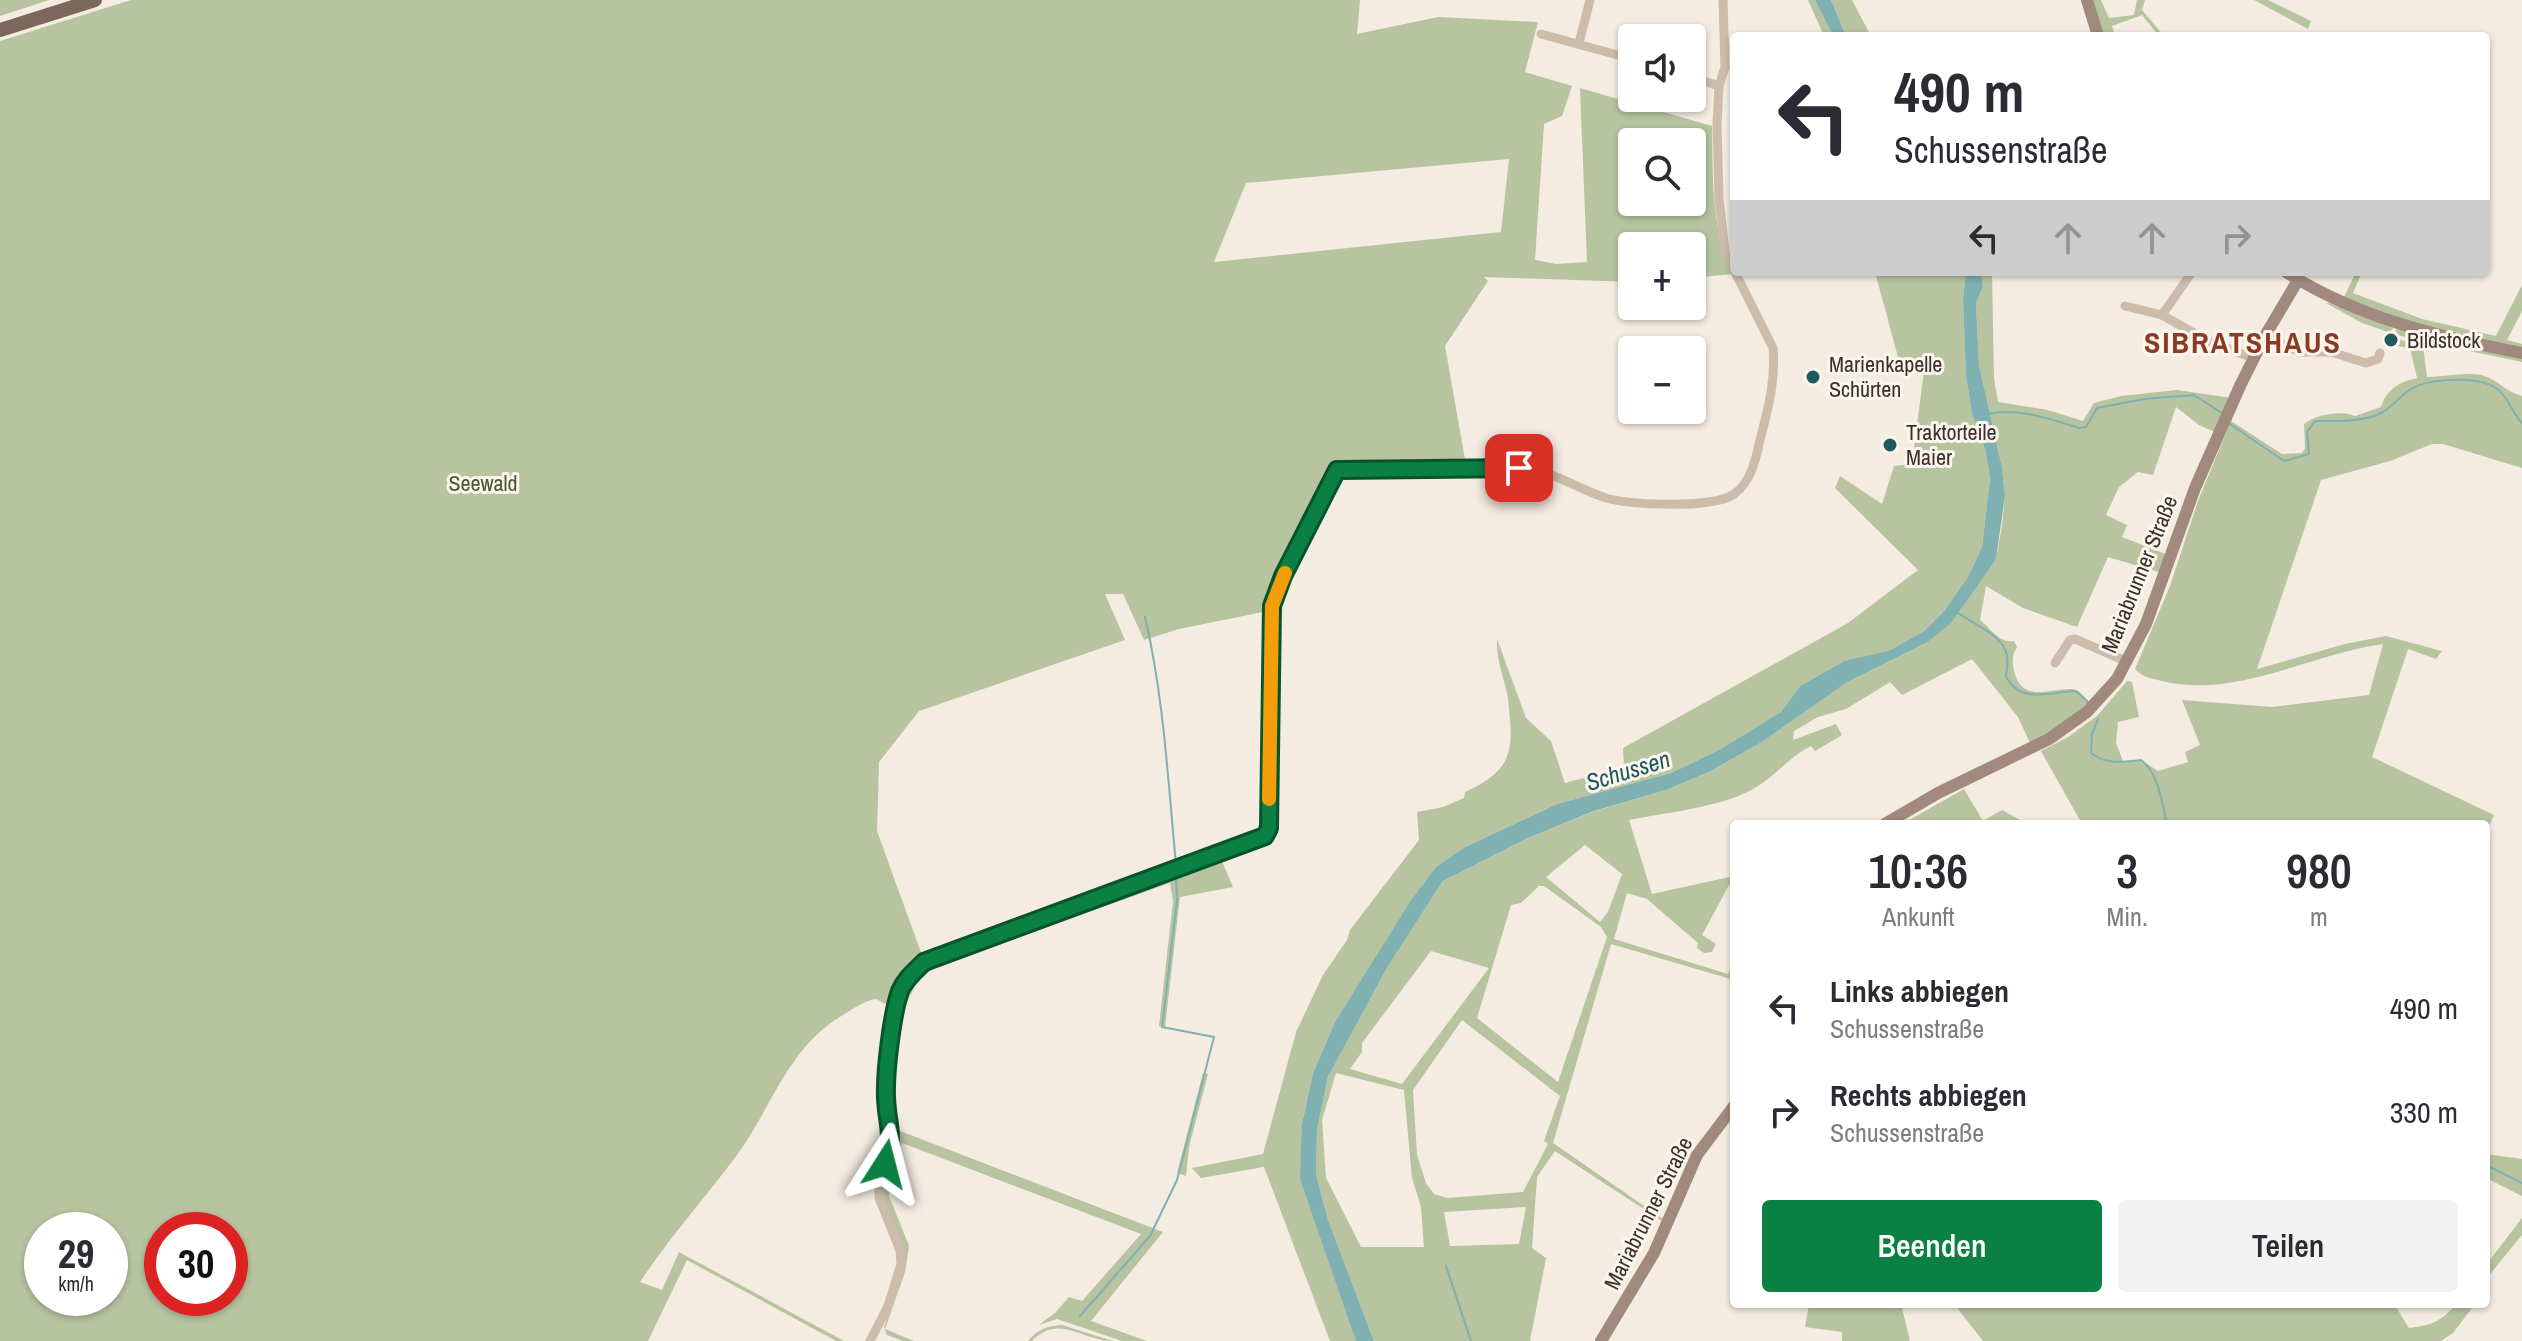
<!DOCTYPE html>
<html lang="de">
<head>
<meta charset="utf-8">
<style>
	body { margin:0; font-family:"Archivo Narrow",sans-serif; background:#f2f2f3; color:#2b2b33; height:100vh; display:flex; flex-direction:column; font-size:30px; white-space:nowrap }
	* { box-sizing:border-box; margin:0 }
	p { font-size:26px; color:#7c7c81 }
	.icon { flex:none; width:44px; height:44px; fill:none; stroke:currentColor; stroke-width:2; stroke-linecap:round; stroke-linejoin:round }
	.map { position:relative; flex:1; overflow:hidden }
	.side { position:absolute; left:1730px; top:820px; width:760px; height:488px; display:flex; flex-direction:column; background:#fff; border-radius:8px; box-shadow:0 2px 6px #0004 }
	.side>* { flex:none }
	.top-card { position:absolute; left:1730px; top:32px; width:760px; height:244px; border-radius:8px; box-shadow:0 2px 6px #0004; background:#fff; color:#2b2b33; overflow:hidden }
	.controls { position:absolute; left:1618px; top:24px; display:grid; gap:16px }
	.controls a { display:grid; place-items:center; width:88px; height:88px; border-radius:8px; background:#fff; box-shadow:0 2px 6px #0004; font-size:40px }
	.speed { position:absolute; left:24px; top:1212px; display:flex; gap:16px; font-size:40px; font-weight:700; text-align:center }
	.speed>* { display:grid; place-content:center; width:104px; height:104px; border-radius:50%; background:#fff; box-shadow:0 2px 6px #0004; line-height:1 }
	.speed small { font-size:20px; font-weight:400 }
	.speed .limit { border:12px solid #d22; background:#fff; color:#111 }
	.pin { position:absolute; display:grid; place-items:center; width:68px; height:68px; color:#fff; margin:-34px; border-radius:16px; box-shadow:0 4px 12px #0006 }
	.me { position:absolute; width:88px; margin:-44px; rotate:9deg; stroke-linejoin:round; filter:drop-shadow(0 0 6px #0008) }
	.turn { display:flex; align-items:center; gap:28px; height:168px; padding:0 32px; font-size:36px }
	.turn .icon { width:104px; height:104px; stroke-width:2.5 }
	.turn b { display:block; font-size:56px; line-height:68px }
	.lanes { display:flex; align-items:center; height:76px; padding:0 32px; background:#0003; justify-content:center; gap:40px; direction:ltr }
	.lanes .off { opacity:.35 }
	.eta { display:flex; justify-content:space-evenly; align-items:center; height:136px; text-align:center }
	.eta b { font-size:48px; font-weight:600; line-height:56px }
	.button { display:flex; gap:16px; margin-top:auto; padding:16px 32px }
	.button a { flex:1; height:92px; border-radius:8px; background:#0b8043; color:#fff; font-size:32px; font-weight:600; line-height:92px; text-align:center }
	.button a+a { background:#f2f2f3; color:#2b2b33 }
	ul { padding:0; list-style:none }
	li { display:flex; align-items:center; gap:24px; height:104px; padding:0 32px }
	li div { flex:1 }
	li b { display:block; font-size:30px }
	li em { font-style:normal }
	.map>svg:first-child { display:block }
	.green { fill:#b8c4a0; fill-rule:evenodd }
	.water { fill:#7fb0b2 }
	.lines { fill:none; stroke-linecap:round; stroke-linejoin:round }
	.stream { stroke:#7fb0b2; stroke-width:2 }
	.street { stroke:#cdbbac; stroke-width:9 }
	.secondary { stroke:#a18a7d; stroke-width:12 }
	.primary { stroke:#7d675c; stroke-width:14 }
	.route-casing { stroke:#07532c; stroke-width:20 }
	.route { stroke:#0b8043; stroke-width:14 }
	.slow { stroke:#f59e0b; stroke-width:14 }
	.poi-dot { fill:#1f5a5e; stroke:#fbf5ee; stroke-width:3 }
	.labels { text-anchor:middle; stroke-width:6; stroke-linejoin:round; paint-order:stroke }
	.poi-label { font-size:22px; fill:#3b302b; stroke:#fbf5ee; text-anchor:start }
	.park-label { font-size:22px; fill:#4a5a2e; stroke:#fbf5ee }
	.street-label { font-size:22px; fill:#3b302b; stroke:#fbf5ee }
	.water-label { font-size:24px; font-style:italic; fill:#1f5a5e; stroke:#fbf5ee }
	.district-label { font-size:30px; font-weight:bold; letter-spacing:2px; fill:#8c3b22; stroke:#fbf5ee }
</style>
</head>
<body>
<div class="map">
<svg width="2522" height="1341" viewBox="0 0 2522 1341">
	<rect width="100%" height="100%" fill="#f4ebe1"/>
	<g class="green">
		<path d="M 0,0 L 49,0 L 0,16 Z"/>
		<path d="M 131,0 L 1360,0 L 1357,34 L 1438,17 L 1538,22 L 1525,72 L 1572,86 L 1562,116 L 1544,124 L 1535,260 L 1556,264 L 1587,262 L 1580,88 L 1712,126 C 1713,175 1711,229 1732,274 L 1692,278 L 1692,246 L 1632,246 L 1632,282 L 1484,277 L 1488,281 L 1445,346 L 1466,465 L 1345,464 L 1333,469 L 1268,611 L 1179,629 L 1144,640 L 1123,594 L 1105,594 L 1125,640 L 919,711 L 879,762 L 877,831 L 923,958 C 908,971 892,988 893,1008 L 876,999 C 864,1001 854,1008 843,1015 C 787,1048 773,1106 737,1155 C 705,1198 670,1237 640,1282 L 662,1290 L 679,1252 L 844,1341 L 836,1341 L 687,1260 L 648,1341 L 0,1341 L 0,41 ZM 1632,142 L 1692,142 L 1692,202 L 1632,202 ZM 1509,159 L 1501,232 L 1214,262 L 1246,183 ZM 42,1230 L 110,1230 L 110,1298 L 42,1298 ZM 162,1230 L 230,1230 L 230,1298 L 162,1298 Z"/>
		<path d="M 1808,0 L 1815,0 L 1833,36 L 1824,36 Z"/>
		<path d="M 1831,0 L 1852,0 L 1871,36 L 1846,36 Z"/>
		<path d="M 2092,0 L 2101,0 L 2109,18 L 2134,15 L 2137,0 L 2145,0 L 2142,10 L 2164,36 L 2159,36 L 2142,15 L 2112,26 L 2115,36 L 2103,36 Z"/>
		<path d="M 2254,0 L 2268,0 L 2311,21 L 2308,29 Z"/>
		<path d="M 1875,272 L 1966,272 L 1963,299 L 1966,376 L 1972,414 L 1985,449 L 1990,479 L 1982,547 L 1968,577 L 1945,610 L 1924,631 L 1889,652 L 1844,661 L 1800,686 L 1781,712 L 1719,750 L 1671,773 L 1557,804 L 1465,847 L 1436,867 L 1335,1022 L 1313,1073 L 1302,1124 L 1344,1303 L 1356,1341 L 1330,1341 L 1264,1167 L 1201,1178 L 1192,1168 L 1263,1154 L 1296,1032 L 1323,975 L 1347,940 L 1350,930 L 1419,840 L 1417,812 L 1443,807 L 1464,798 L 1465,792 C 1501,775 1514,761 1510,720 C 1509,710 1509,699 1506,689 C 1502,672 1496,657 1497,639 L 1526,718 L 1551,741 L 1565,783 L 1624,767 L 1623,748 L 1848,623 L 1918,570 L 1835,488 L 1840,476 L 1882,504 L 1894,466 L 1912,464 L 1925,363 L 1898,357 Z"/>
		<path d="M 1981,272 L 1992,272 L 1994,379 L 1998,402 L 2048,410 L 2083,421 L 2094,403 L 2121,396 L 2177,390 L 2232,398 L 2217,433 L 2199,425 L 2176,407 L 2153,475 L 2138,472 L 2119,487 L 2106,515 L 2127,525 L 2122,537 L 2168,555 L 2162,573 L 2108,557 L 2077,627 L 2023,608 L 1986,586 L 1980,620 C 1991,629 1999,643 2014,641 L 2017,647 C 2012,655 2012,661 2014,671 C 2022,704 2050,688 2072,689 C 2081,690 2085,698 2090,705 L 2068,722 L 2030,743 L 2018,717 L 1972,659 L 1902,695 L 1890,682 L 1846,709 L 1818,717 L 1794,731 L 1793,740 L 1836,724 L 1842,735 L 1815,751 L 1811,746 C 1788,757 1775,778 1751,790 C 1721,807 1664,813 1629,820 L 1652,894 L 1734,876 L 1702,935 L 1716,944 L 1712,952 L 1704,953 L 1697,948 L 1698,943 L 1647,899 L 1627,893 L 1614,939 L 1728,974 L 1734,963 L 1734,980 L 1611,944 L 1553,1143 L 1663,1219 L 1662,1221 L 1555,1151 L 1537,1177 L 1532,1248 L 1546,1258 L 1530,1341 L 1374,1341 L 1328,1220 L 1316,1174 L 1317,1130 L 1328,1077 L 1388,966 L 1443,881 L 1528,838 L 1595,811 L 1666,790 L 1709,772 L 1762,742 L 1846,683 L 1926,643 L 1996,559 L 2002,526 L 2005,496 L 2002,467 L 1979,365 L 1976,303 L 1983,287 ZM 1585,845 L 1622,874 L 1608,912 L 1600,922 L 1546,877 ZM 1539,886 L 1544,886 L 1601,927 L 1607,937 L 1558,1082 L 1477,1018 L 1511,905 L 1521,903 ZM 1431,951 L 1489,968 L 1402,1084 L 1350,1069 L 1362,1052 L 1362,1043 ZM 1462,1020 L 1560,1096 L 1544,1141 L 1548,1144 L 1523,1192 L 1447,1198 L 1434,1194 L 1426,1183 L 1417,1155 L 1413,1090 ZM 1336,1073 L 1404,1090 L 1412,1178 L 1421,1207 L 1424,1247 L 1361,1247 L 1326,1178 L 1322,1120 ZM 1526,1207 L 1519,1244 L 1450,1246 L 1444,1212 Z"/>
		<path d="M 2356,272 L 2362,272 L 2353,293 L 2422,319 L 2496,336 L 2522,285 L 2522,311 L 2507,340 L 2522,344 L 2522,348 L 2407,322 L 2344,297 Z"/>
		<path d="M 2326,303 L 2329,303 L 2393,328 L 2391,333 L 2362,323 Z"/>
		<path d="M 2397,329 L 2522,358 L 2522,362 L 2408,338 L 2394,334 Z"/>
		<path d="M 2386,335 L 2423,347 L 2427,377 C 2443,377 2465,372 2481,375 C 2498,379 2505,392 2522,396 L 2522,468 L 2443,444 L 2432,444 L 2390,461 L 2321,480 L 2257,669 L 2345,644 L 2386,636 L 2442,651 L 2436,659 L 2408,649 L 2372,757 L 2494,815 L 2486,834 L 2486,824 L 2082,824 L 2041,751 L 2068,737 L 2098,715 L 2127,681 L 2132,682 L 2139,717 L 2118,722 L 2116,743 L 2123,761 L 2141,760 L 2158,771 L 2188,762 L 2185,752 L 2200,745 L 2182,700 L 2272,707 L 2369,695 L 2383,644 C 2309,654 2238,699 2162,681 C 2151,678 2143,678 2135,669 L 2170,586 L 2198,501 L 2231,421 L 2282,454 L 2302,453 L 2305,448 L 2304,424 C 2317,414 2341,410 2355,416 L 2381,407 C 2387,389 2399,382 2417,378 L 2410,348 L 2385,344 Z"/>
		<path d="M 1964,789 L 1983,821 L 2002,810 L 2027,824 L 1902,824 Z"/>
		<path d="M 1220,857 L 1233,887 L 1180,897 L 1165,1027 L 1159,1026 L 1173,901 L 1170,883 L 933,968 L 916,984 L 905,1006 L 892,1089 L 897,1126 L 900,1131 L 1163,1232 L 1091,1321 L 1147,1341 L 1122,1341 L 1057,1319 L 1039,1325 L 1055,1313 L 1069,1297 L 1082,1301 L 1141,1234 L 902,1143 L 892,1172 L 889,1196 L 909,1246 L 905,1272 L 885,1329 L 914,1341 L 903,1341 L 887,1335 L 884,1327 L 903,1269 L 885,1210 L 882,1187 L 896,1140 L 889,1092 L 898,1024 L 906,995 L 915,977 L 923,968 L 942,958 Z"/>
		<path d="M 1203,1073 L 1208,1074 L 1189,1147 L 1186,1176 L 1177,1173 Z"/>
		<path d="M 2486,1154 L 2522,1159 L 2522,1196 L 2490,1180 L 2486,1183 Z"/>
		<path d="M 2522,1218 L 2522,1235 L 2486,1279 L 2486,1265 Z"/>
		<path d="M 1809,1304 L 1901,1304 L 1910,1341 L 1842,1341 L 1842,1332 L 1805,1327 Z"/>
		<path d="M 1954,1304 L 2394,1304 L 2409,1328 C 2429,1326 2443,1321 2456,1304 L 2475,1304 L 2453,1333 L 2441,1341 L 1983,1341 Z"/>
		<path d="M 1062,1325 L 1113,1341 C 1081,1341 1060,1313 1032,1341 L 1028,1341 C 1038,1329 1047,1326 1062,1325 Z"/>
	</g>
	<g class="water">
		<path d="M 1815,0 L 1831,0 L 1846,36 L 1833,36 Z"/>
		<path d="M 1966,272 L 1981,272 L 1983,287 L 1976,303 L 1979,365 L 2002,467 L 2005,496 L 1996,559 L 1951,623 L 1926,643 L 1846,683 L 1762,742 L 1709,772 L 1666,790 L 1594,811 L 1528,838 L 1443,881 L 1388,966 L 1328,1077 L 1317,1130 L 1316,1174 L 1328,1220 L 1374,1341 L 1356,1341 L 1300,1179 L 1302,1124 L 1313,1073 L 1335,1022 L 1410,902 L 1436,867 L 1465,847 L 1557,804 L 1671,773 L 1719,750 L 1781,712 L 1800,686 L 1844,661 L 1889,651 L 1924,631 L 1945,610 L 1968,577 L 1982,547 L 1990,479 L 1985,449 L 1972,414 L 1966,376 L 1963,299 Z"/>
	</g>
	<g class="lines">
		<g class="stream">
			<path d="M 1988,414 C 2019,407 2051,420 2080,428 L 2086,427 L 2097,408 L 2144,399 L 2194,395 L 2222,413"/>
			<path d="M 2230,424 L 2284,461 L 2309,454 L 2307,432 L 2315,421 C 2336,421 2356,422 2377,415 C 2391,410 2398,397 2411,389 C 2430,378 2478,376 2496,388 C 2509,397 2512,413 2522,423"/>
			<path d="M 1958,613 C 1973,624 2004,635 2007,656 C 2008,662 2007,670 2006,676 C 2020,705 2051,692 2076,691 L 2088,702"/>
			<path d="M 1145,617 C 1164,698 1168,782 1176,864"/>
			<path d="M 2098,719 L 2092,734 L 2091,753 C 2106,765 2123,762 2141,760 C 2159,773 2162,804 2167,824"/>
			<path d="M 2486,1165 L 2522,1183"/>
			<path d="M 1446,1266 L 1471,1341"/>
			<path d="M 1080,1316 L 1150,1236 L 1177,1180 L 1214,1037 L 1162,1027 L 1177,900 L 1176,874"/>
		</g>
		<g class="street">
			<path d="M 1541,34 L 1632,59"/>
			<path d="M 1579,43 L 1590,0"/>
			<path d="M 1692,77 L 1719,86"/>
			<path d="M 2125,306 L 2162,315 L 2208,341 L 2253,358"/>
			<path d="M 2162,315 L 2192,272"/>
			<path d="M 2265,336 L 2299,352 L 2331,352 L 2366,363 L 2378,359 L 2380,353"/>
			<path d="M 2055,663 L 2070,640 L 2075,639 L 2128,662"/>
			<path d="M 870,1341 L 888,1306 L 901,1264 L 900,1250 L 879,1198 L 879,1183 L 891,1146 L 892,1129 L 886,1099 L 886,1080 L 901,989 L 924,962 L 1265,836 L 1269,828 L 1272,606 L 1283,576 L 1337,470 L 1519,468 C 1529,470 1539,471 1549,474 C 1568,481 1587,492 1606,498 C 1632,505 1713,509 1734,494 C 1751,483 1756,458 1760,440 C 1768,409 1776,380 1773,348 L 1725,252 L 1719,198 L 1717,124 L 1719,86 L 1725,67 L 1723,0"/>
		</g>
		<g class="secondary">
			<path d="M 2087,0 L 2098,36"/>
			<path d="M 2286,272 C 2358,318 2439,337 2522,353"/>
			<path d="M 1885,824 L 1938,793 L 2049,739 L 2087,712 L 2117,679 L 2146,624 L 2195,488 L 2240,386 L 2265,336 L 2298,280"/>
			<path d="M 1601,1341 L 1654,1253 L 1697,1155 L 1734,1106"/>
		</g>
		<path class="primary" d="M 0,30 L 95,0"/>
	</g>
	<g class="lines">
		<defs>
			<path id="route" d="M 885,1164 C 895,1133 887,1126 886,1097 C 885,1072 892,1014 900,991 C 905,979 915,971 924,962 L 1265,836 L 1269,828 L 1272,606 L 1283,576 L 1337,470 L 1519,468"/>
		</defs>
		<use href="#route" class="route-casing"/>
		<use href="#route" class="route"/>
		<path class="slow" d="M 1269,799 L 1272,606 L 1285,573"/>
	</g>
	<g class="poi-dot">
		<circle cx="2391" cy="340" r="8"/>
		<circle cx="1813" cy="377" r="8"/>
		<circle cx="1890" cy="445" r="8"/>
	</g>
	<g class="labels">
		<g class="poi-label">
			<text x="2407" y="348">Bildstock</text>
			<text x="1829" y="372">Marienkapelle<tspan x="1829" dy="25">Schürten</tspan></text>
			<text x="1906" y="440">Traktorteile<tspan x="1906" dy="25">Maier</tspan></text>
		</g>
		<g class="park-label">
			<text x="483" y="491">Seewald</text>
		</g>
		<g class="street-label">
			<text transform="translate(2139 574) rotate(-68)" y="8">Mariabrunner Straße</text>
			<text transform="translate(1648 1213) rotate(-63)" y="8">Mariabrunner Straße</text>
		</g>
		<g class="water-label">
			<text transform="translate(1628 771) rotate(-17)" y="8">Schussen</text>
		</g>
		<g class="district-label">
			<text x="2243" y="353">SIBRATSHAUS</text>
		</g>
	</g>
</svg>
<div class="controls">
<a><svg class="icon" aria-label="sound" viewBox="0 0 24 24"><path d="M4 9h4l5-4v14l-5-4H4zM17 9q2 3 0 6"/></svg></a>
<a><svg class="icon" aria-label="search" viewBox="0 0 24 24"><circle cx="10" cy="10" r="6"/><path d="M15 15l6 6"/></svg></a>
<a>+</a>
<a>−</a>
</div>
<div class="speed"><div>29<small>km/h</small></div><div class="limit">30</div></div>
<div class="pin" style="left:1519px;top:468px;background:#d93025"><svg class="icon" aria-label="arrive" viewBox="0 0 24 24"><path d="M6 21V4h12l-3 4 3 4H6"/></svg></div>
<svg class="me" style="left:885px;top:1164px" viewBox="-20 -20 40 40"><path d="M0-17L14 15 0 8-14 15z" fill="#0b8043" stroke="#fff" stroke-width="4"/></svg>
<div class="top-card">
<div class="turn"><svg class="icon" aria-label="left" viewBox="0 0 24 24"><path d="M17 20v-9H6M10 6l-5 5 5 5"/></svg><div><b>490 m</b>Schussenstraße</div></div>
<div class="lanes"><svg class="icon" aria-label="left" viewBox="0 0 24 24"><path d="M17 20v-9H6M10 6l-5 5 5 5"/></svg><svg class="icon off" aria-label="ahead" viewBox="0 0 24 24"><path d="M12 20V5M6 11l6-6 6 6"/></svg><svg class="icon off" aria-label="ahead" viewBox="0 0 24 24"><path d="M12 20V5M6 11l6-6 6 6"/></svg><svg class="icon off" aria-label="right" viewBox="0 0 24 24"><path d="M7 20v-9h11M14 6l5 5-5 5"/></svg></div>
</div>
<section class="side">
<div class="eta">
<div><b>10:36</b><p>Ankunft</p></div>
<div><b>3</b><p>Min.</p></div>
<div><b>980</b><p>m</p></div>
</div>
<ul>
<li><svg class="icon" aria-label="left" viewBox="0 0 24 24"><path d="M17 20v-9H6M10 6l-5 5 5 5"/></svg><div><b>Links abbiegen</b><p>Schussenstraße</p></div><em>490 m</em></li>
<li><svg class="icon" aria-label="right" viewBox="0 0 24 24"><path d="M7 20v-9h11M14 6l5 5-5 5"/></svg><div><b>Rechts abbiegen</b><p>Schussenstraße</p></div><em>330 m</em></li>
</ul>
<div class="button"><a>Beenden</a><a>Teilen</a></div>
</section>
</div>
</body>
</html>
